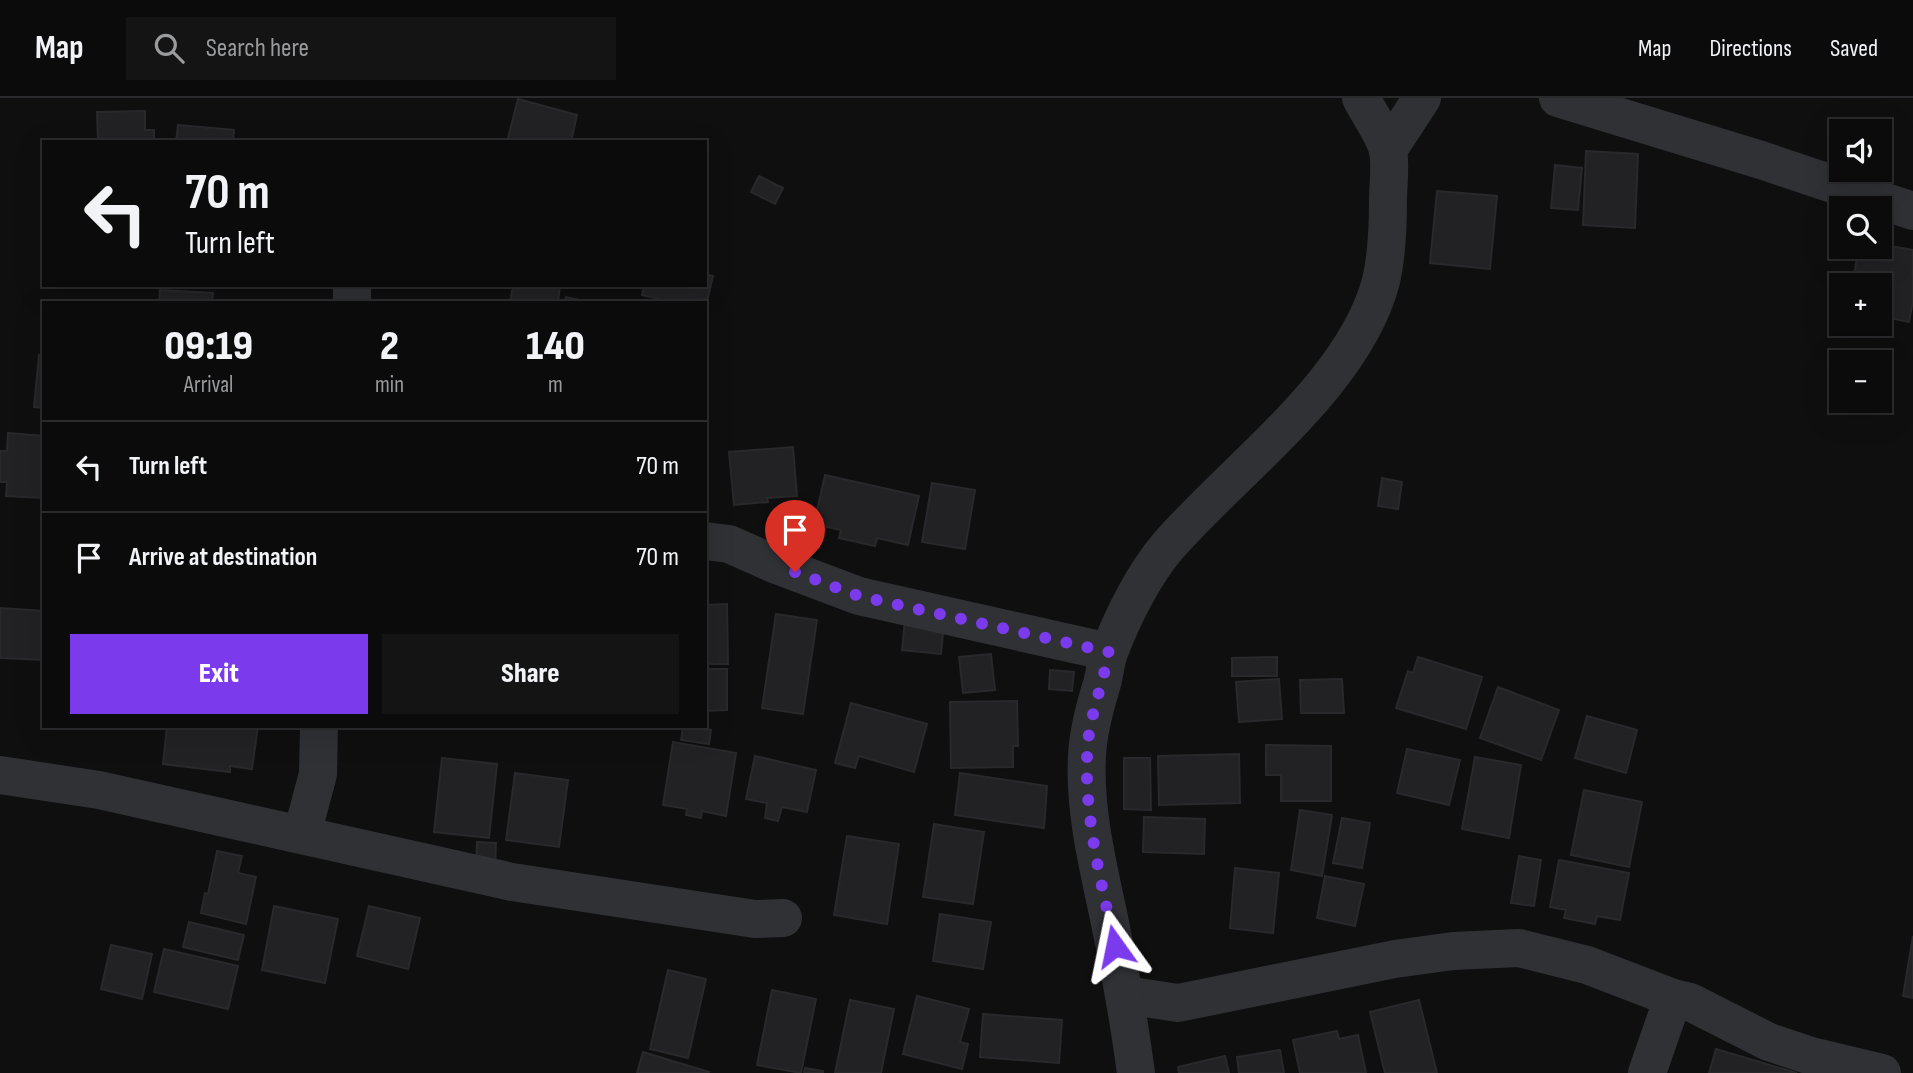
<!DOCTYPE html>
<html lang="en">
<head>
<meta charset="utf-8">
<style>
	body { margin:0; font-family:"Sofia Sans Condensed",sans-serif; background:#141415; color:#f1f3f6; height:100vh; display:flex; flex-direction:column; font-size:26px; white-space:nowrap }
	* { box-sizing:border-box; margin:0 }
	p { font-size:23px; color:#9a9b9d }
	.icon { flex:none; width:38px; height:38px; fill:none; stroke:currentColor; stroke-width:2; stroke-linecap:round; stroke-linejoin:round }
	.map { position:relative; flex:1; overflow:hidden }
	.details { position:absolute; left:42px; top:203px; width:665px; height:427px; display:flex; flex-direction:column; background:#0b0b0c; border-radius:0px; box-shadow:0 7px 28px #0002,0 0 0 2px #2b2b2d }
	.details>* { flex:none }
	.top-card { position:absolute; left:42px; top:42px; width:665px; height:147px; border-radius:0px; box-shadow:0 7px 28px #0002,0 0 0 2px #2b2b2d; background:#0b0b0c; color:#f1f3f6; overflow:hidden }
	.fabs { position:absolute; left:1829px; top:21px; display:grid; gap:14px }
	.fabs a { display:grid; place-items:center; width:63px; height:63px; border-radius:0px; background:#0b0b0c; box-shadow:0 7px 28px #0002,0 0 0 2px #2b2b2d; font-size:35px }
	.pin { position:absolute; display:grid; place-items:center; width:60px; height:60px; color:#fff; margin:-72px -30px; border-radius:50% 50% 50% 0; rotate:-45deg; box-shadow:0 0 7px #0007 }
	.pin .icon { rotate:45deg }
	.me { position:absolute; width:77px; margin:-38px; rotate:348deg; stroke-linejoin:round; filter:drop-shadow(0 0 5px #0008) }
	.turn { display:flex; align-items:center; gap:24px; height:147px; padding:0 28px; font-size:32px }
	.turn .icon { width:91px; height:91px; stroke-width:2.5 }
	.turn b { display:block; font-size:49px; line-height:60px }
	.eta { display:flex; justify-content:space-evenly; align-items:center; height:119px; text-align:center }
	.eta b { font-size:42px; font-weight:800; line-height:49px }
	.cta { display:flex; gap:14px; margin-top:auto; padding:14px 28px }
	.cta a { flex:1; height:80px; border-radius:0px; background:#7c3aed; color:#fff; font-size:28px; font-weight:800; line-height:80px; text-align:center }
	.cta a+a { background:#141415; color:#f1f3f6 }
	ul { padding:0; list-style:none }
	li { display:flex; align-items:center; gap:21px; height:91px; padding:0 28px; border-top:2px solid #2b2b2d }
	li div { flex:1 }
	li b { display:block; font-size:26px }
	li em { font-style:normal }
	header { display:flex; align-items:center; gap:42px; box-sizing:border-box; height:98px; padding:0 35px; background:#0b0b0c; border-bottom:2px solid #2b2b2d }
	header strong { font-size:33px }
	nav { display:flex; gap:38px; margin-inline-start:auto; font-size:24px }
	.search { width:490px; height:63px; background:#141415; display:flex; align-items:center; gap:18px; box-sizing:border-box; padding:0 24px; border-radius:0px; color:#9a9b9d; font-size:26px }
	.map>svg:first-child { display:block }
	.building { fill:#222224; stroke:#29292c; stroke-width:2 }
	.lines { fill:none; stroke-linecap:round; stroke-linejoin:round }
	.minor { stroke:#303135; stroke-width:38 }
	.route { stroke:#7c3aed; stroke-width:12; stroke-dasharray:0 21.6 }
</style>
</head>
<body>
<header>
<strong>Map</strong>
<div class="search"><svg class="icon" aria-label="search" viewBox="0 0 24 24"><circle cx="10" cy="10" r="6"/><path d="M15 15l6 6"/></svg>Search here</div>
<nav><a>Map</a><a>Directions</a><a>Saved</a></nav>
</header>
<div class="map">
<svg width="1913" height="975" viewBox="0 0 1913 975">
	<rect width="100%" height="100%" fill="#0f0f10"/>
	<g class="building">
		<path d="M 518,1 L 577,17 L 571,44 L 507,44 Z"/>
		<path d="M 145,13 L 145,32 L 154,32 L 154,44 L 98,44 L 97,14 Z"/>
		<path d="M 178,27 L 234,32 L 233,44 L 176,44 Z"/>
		<path d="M 1586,53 L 1638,56 L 1635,130 L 1583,127 Z"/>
		<path d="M 1555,67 L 1582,70 L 1578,112 L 1551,110 Z"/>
		<path d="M 759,78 L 783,90 L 775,106 L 751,94 Z"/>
		<path d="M 1437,93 L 1497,98 L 1490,171 L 1430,165 Z"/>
		<path d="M 1880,146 L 1913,152 L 1913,203 L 1909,224 L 1880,218 L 1880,187 L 1852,187 L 1859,149 L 1880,149 Z"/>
		<path d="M 705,176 L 713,178 L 705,212 L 705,205 L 675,205 L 642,197 L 644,187 L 705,187 Z"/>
		<path d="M 513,187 L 560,187 L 558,205 L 510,205 Z"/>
		<path d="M 160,192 L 213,195 L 212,205 L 159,205 Z"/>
		<path d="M 566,199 L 594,205 L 564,205 Z"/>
		<path d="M 39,257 L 44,257 L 44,310 L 34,309 Z"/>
		<path d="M 8,335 L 44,338 L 44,400 L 6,398 L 7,384 L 0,384 L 0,353 L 7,353 Z"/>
		<path d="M 793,349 L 797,398 L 767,400 L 768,404 L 734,407 L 729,354 Z"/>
		<path d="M 825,377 L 919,398 L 908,447 L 877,440 L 875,448 L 839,440 L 841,432 L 814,426 Z"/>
		<path d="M 1382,380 L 1402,384 L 1398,411 L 1378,408 Z"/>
		<path d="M 932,385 L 975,392 L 965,451 L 922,444 Z"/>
		<path d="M 727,506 L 728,566 L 705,566 L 705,507 Z"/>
		<path d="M 0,510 L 44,513 L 44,562 L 0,560 Z"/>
		<path d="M 776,516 L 817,522 L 803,616 L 762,610 Z"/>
		<path d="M 905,521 L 944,525 L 941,556 L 902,552 Z"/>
		<path d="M 991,556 L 995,592 L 963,595 L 959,559 Z"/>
		<path d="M 1277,559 L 1277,578 L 1232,578 L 1232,560 Z"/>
		<path d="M 1418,559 L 1482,579 L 1466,631 L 1396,610 L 1408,573 L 1413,575 Z"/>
		<path d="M 705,571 L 727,571 L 727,612 L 705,613 Z"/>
		<path d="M 1050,572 L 1074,574 L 1072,593 L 1049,591 Z"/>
		<path d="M 1279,581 L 1282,621 L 1239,624 L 1236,584 Z"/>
		<path d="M 1342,581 L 1344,615 L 1301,615 L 1300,582 Z"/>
		<path d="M 1498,589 L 1559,612 L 1541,662 L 1480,640 Z"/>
		<path d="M 1017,603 L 1018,648 L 1013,648 L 1013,669 L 951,670 L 950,604 Z"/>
		<path d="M 851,605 L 927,626 L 914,674 L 859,658 L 855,670 L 835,665 Z"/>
		<path d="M 1587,618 L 1637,632 L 1626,675 L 1575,660 Z"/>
		<path d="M 167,628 L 258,628 L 252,671 L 230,668 L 230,674 L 163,666 Z"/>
		<path d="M 683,629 L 711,632 L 709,646 L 681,642 Z"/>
		<path d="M 673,644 L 736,655 L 726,718 L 702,713 L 701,720 L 686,717 L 687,711 L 663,707 Z"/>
		<path d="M 1266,647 L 1331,648 L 1331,703 L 1281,703 L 1281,677 L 1266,677 Z"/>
		<path d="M 1407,651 L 1460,662 L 1449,707 L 1397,695 Z"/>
		<path d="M 1239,656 L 1240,705 L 1159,707 L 1158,658 Z"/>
		<path d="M 755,658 L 816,672 L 807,714 L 782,709 L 778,723 L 765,720 L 767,705 L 746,701 Z"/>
		<path d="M 1475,659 L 1521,667 L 1509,740 L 1462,731 Z"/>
		<path d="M 442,660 L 497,666 L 489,740 L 434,734 Z"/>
		<path d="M 1124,660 L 1150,660 L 1151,712 L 1124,711 Z"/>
		<path d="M 515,675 L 568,682 L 559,749 L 506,742 Z"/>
		<path d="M 960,675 L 1047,688 L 1044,730 L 955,717 Z"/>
		<path d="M 1584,692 L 1642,704 L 1629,769 L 1571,757 Z"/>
		<path d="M 1300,712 L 1332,717 L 1322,778 L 1291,772 Z"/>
		<path d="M 1144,719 L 1205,721 L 1204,756 L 1143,754 Z"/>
		<path d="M 1342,720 L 1370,725 L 1362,770 L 1333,765 Z"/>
		<path d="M 934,726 L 984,734 L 973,806 L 923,799 Z"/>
		<path d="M 847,738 L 899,746 L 887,826 L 834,817 Z"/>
		<path d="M 477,744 L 496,745 L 495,773 L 476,772 Z"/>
		<path d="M 217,753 L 242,758 L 238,775 L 256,779 L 246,826 L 201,815 L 205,795 L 208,796 Z"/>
		<path d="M 1519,758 L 1541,762 L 1534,808 L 1511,805 Z"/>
		<path d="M 1559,762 L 1629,775 L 1620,822 L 1597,818 L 1595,826 L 1564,820 L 1566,812 L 1550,809 Z"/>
		<path d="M 1235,770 L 1279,775 L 1273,835 L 1230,830 Z"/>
		<path d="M 1325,778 L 1364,786 L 1355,828 L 1317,820 Z"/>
		<path d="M 274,808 L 338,821 L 325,885 L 262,872 Z"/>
		<path d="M 369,808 L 420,820 L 408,871 L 357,858 Z"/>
		<path d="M 940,816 L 991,824 L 983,871 L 933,863 Z"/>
		<path d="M 189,824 L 244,837 L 238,862 L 183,849 Z"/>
		<path d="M 1913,838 L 1913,900 L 1903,898 Z"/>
		<path d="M 111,847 L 152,856 L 142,901 L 101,891 Z"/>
		<path d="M 164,851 L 238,868 L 228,911 L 154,894 Z"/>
		<path d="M 668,872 L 706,881 L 688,960 L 650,951 Z"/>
		<path d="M 772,892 L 816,901 L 801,975 L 757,967 Z"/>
		<path d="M 917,898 L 969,911 L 960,944 L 968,946 L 962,971 L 903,956 Z"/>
		<path d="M 850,902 L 894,911 L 881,975 L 835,975 Z"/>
		<path d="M 1419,902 L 1437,975 L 1385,975 L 1370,914 Z"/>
		<path d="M 983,916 L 1062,922 L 1059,965 L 980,959 Z"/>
		<path d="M 1337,933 L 1339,941 L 1358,937 L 1366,975 L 1300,975 L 1293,942 Z"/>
		<path d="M 1716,951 L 1797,975 L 1709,975 Z"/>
		<path d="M 1280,952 L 1284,975 L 1239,975 L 1237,959 Z"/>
		<path d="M 643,954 L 709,974 L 708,975 L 637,975 Z"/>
		<path d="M 1225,958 L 1229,975 L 1179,975 L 1178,969 Z"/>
		<path d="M 805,970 L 823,973 L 823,975 L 804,975 Z"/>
	</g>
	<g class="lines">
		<g class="minor">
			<path d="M 1558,0 L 1761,62 L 1913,113"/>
			<path d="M 1388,52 L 1422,0"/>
			<path d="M 352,205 L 352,187"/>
			<path d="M 705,443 L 729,446 L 774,466 L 859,498 L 1109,554"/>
			<path d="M 0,677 L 99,692 L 512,784 L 755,821 L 783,820"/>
			<path d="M 302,736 L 318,676 L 319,628"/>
			<path d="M 1125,897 L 1178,905 L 1395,861 L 1453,853 L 1519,850 L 1587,867 L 1673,900 L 1690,904 L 1769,944 L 1811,958 L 1882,975"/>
			<path d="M 1136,975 C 1129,923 1120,871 1109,820 C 1098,768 1084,712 1087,658 C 1088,634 1094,612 1101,589 C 1105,577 1105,564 1110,552 C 1123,518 1144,476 1168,448 C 1236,370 1354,286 1381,183 C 1387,157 1388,129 1388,102 C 1388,87 1391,68 1388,53 C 1385,38 1368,14 1361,0"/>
			<path d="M 1647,975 L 1673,900"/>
		</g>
	</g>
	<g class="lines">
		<path class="route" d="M 795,474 L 859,498 L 1109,554 C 1102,590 1087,624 1087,660 C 1085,723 1102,787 1115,848"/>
	</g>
</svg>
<div class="fabs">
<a><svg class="icon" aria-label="sound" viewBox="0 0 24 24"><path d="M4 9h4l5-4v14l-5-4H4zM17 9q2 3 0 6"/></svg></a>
<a><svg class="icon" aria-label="search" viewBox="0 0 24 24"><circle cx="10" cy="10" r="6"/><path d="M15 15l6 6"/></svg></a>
<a>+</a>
<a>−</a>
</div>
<div class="pin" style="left:795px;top:474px;background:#d93025"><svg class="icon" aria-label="arrive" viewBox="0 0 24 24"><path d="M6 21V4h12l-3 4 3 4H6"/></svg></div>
<svg class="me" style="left:1115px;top:848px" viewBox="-20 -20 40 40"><path d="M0-17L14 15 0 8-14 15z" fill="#7c3aed" stroke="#fff" stroke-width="4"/></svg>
<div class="top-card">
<div class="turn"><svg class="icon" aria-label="left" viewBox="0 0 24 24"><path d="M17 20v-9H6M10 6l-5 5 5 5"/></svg><div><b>70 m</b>Turn left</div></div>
</div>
<section class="details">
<div class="eta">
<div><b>09:19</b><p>Arrival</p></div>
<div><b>2</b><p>min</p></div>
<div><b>140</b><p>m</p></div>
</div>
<ul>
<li><svg class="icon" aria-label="left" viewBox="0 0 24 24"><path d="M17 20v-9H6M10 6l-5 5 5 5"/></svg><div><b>Turn left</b></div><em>70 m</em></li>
<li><svg class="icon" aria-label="arrive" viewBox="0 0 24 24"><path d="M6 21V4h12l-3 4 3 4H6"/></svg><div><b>Arrive at destination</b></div><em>70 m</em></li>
</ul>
<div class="cta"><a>Exit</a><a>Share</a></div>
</section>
</div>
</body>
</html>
